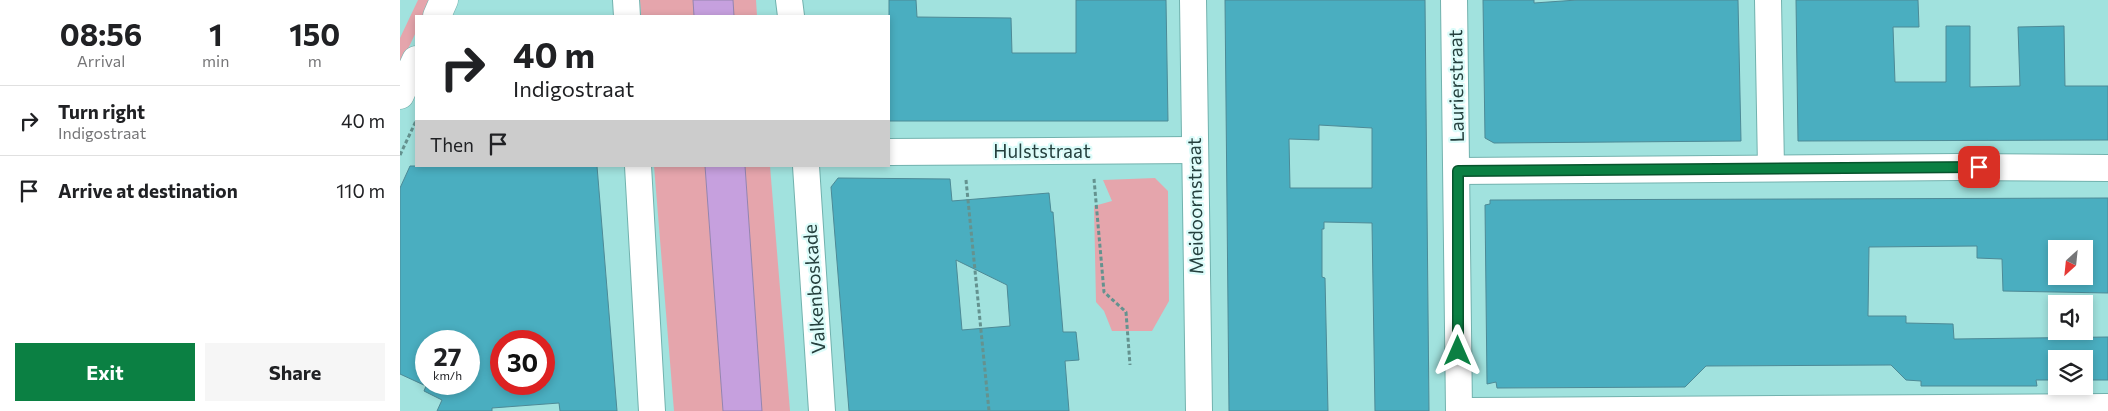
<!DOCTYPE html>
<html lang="en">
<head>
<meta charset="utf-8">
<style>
	body { margin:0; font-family:Commissioner,sans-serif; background:#f6f6f6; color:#202124; height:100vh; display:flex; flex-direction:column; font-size:19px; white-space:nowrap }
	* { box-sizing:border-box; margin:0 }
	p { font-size:16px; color:#757577 }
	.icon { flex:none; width:28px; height:28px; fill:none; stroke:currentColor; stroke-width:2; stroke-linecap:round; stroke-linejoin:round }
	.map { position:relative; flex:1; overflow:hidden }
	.panel { display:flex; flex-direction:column; background:#fff; width:400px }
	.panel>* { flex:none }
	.banner { position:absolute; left:15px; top:15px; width:475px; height:152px; border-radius:0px; box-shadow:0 2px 8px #0003; background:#fff; color:#202124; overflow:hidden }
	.needle { width:32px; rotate:207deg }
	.fabs { position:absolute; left:1648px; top:240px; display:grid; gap:10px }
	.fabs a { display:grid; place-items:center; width:45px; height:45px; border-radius:0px; background:#fff; box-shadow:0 2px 8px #0003; font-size:25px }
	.speed { position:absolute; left:15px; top:330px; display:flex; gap:10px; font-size:25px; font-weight:700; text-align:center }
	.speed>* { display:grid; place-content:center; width:65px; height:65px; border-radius:50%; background:#fff; box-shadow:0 2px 8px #0003; line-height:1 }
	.speed small { font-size:12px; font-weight:400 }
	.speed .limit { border:8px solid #d22; background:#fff; color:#111 }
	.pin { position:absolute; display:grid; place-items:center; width:42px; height:42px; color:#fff; margin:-21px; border-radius:10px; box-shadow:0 2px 8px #0006 }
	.me { position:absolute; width:55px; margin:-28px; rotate:0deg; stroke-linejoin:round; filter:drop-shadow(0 0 4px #0008) }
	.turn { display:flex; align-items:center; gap:18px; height:105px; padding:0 15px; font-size:22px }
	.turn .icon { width:65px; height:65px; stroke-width:2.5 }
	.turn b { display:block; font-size:35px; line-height:42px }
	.then { display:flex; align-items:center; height:48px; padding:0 15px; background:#0003; gap:10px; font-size:19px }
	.eta { display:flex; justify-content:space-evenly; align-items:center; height:85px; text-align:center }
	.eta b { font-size:30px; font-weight:700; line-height:35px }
	.primary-button { display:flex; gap:10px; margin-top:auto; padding:10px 15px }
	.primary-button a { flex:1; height:58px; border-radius:0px; background:#0b8043; color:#fff; font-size:20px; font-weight:700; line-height:58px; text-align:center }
	.primary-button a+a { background:#f6f6f6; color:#202124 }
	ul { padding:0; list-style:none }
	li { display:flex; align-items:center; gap:15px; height:70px; padding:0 15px; border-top:1px solid #e0e0e0 }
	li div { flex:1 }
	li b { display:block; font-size:19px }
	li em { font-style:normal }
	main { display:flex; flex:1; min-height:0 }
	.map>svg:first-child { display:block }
	.green { fill:#e5a5ac }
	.water { fill:#c6a0de; stroke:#9683ae }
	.building { fill:#4aaec0; stroke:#4d8a96; fill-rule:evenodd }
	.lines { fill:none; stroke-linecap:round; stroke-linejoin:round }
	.street-casing { stroke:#72b2ae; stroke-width:28 }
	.secondary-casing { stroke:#72b2ae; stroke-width:29 }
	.path { stroke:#64928f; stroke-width:3; stroke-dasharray:4 2.5; stroke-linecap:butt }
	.street { stroke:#fff; stroke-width:26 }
	.secondary { stroke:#fff; stroke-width:28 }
	.route-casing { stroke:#07532c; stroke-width:12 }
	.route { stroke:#0b8043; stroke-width:9 }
	.labels { text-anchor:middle; stroke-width:4.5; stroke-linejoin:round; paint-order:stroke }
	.street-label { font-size:19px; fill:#25403e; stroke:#dcfcfa }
</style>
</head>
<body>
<main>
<section class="panel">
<div class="eta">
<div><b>08:56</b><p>Arrival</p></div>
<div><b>1</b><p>min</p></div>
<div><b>150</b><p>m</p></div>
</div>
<ul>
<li><svg class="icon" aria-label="right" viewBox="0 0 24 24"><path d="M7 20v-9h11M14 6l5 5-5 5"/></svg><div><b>Turn right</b><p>Indigostraat</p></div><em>40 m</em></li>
<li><svg class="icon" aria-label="arrive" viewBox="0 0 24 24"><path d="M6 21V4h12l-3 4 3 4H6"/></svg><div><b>Arrive at destination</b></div><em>110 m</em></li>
</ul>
<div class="primary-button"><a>Exit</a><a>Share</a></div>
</section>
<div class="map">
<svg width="1708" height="411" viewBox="0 0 1708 411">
	<rect width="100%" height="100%" fill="#a1e2de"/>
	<g class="green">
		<path d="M 18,0 L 31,0 L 23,16 L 16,16 L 16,32 L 0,66 L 0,38 Z"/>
		<path d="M 240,0 L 293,0 L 294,16 L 241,16 Z"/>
		<path d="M 333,0 L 356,0 L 357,16 L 334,16 Z"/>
		<path d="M 254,166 L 305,166 L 323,411 L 274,411 Z"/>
		<path d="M 345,166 L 370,166 L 390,411 L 362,411 Z"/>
		<path d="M 755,178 L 768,191 L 769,301 L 752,331 L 712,331 L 704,311 L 696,302 L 694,206 L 712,201 L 703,180 Z"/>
	</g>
	<g class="water">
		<path d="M 293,0 L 333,0 L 334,16 L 294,16 Z"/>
		<path d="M 305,166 L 345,166 L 362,411 L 323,411 Z"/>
	</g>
	<g class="building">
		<path d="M 489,0 L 516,0 L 517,17 L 611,18 L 612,53 L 676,53 L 676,0 L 766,0 L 768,121 L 489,121 Z"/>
		<path d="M 825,0 L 1025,0 L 1029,411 L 975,411 L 972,223 L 924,222 L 924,229 L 922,229 L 922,277 L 925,278 L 928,411 L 829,411 ZM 919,125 L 972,128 L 972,188 L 890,188 L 889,139 L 919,140 Z"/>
		<path d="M 1083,0 L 1134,0 L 1134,3 L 1177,0 L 1338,0 L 1341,141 L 1094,143 L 1085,138 Z"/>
		<path d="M 1396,0 L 1518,0 L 1519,27 L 1493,27 L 1495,82 L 1546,82 L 1546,26 L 1570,26 L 1570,87 L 1620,86 L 1618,27 L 1664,26 L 1665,86 L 1708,86 L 1708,140 L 1398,141 Z"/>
		<path d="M 10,166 L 197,166 L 217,411 L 160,411 L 159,403 L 92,408 L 92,411 L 37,411 L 42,400 L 24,391 L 26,386 L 0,374 L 0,188 ZM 26,341 L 69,341 L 69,384 L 26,384 ZM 101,341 L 144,341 L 144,384 L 101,384 Z"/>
		<path d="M 438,178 L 550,179 L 552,201 L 649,193 L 651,212 L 653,212 L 663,332 L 676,332 L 679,360 L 665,361 L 669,411 L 449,411 L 431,187 ZM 556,260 L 607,285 L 610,326 L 562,330 Z"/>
		<path d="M 1708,198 L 1708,293 L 1603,291 L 1602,259 L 1577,258 L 1577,246 L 1469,247 L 1468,316 L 1506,316 L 1506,323 L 1553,324 L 1554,339 L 1708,337 L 1708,380 L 1684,380 L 1684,359 L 1656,359 L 1656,380 L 1636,380 L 1637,386 L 1521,386 L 1521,381 L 1506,380 L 1491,365 L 1306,366 L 1285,387 L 1097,388 L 1096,382 L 1087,384 L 1085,205 L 1090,204 L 1090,200 ZM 1656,249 L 1684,249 L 1684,276 L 1656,276 Z"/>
	</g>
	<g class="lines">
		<defs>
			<g id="street">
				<path d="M 226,0 L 227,16"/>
				<path d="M 389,0 L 391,16"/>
				<path d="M 793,0 L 799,411"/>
				<path d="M 1054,0 L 1059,411"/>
				<path d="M 1368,0 L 1371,168"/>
				<path d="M 489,152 L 794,150"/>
				<path d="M 238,166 L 252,411"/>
				<path d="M 406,166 L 422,411"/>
				<path d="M 1058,171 L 1560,167 L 1708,168"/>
				<path d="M 1068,411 L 1708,407"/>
			</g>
			<g id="secondary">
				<path d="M 37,16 L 44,0"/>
				<path d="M 0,95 L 16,60"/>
			</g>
		</defs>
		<use href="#street" class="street-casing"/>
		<use href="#secondary" class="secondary-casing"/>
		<g class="path">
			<path d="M 0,155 L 16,121"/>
			<path d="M 694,179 L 704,292 L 726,312 L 730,365"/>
			<path d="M 566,180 L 589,411"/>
		</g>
		<use href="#street" class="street"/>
		<use href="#secondary" class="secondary"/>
	</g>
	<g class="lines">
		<defs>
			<path id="route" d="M 1058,351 L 1058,171 L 1579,167"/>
		</defs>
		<use href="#route" class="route-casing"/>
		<use href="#route" class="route"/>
	</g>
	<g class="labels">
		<g class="street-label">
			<text transform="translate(1056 86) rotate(-91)" y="7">Laurierstraat</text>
			<text x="642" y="158">Hulststraat</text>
			<text transform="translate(795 206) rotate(-91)" y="7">Meidoornstraat</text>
			<text transform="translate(414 289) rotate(-94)" y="7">Valkenboskade</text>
		</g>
	</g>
</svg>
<div class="fabs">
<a><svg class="needle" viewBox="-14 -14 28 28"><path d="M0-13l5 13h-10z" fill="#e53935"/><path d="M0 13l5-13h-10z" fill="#757577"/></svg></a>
<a><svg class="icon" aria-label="sound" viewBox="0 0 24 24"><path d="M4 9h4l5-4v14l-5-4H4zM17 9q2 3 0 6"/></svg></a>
<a><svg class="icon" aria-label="layers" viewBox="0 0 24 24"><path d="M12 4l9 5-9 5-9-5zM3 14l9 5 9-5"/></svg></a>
</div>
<div class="speed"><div>27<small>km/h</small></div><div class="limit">30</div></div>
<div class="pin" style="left:1579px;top:167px;background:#d93025"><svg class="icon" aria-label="arrive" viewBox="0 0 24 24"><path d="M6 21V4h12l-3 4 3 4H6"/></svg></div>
<svg class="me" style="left:1058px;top:351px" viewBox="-20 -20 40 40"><path d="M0-17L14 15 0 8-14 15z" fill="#0b8043" stroke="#fff" stroke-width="4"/></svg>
<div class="banner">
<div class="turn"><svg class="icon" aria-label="right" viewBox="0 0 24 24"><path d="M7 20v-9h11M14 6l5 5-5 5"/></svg><div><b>40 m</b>Indigostraat</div></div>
<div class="then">Then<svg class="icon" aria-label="arrive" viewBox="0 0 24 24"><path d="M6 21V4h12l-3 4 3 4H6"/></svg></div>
</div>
</div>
</main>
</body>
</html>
